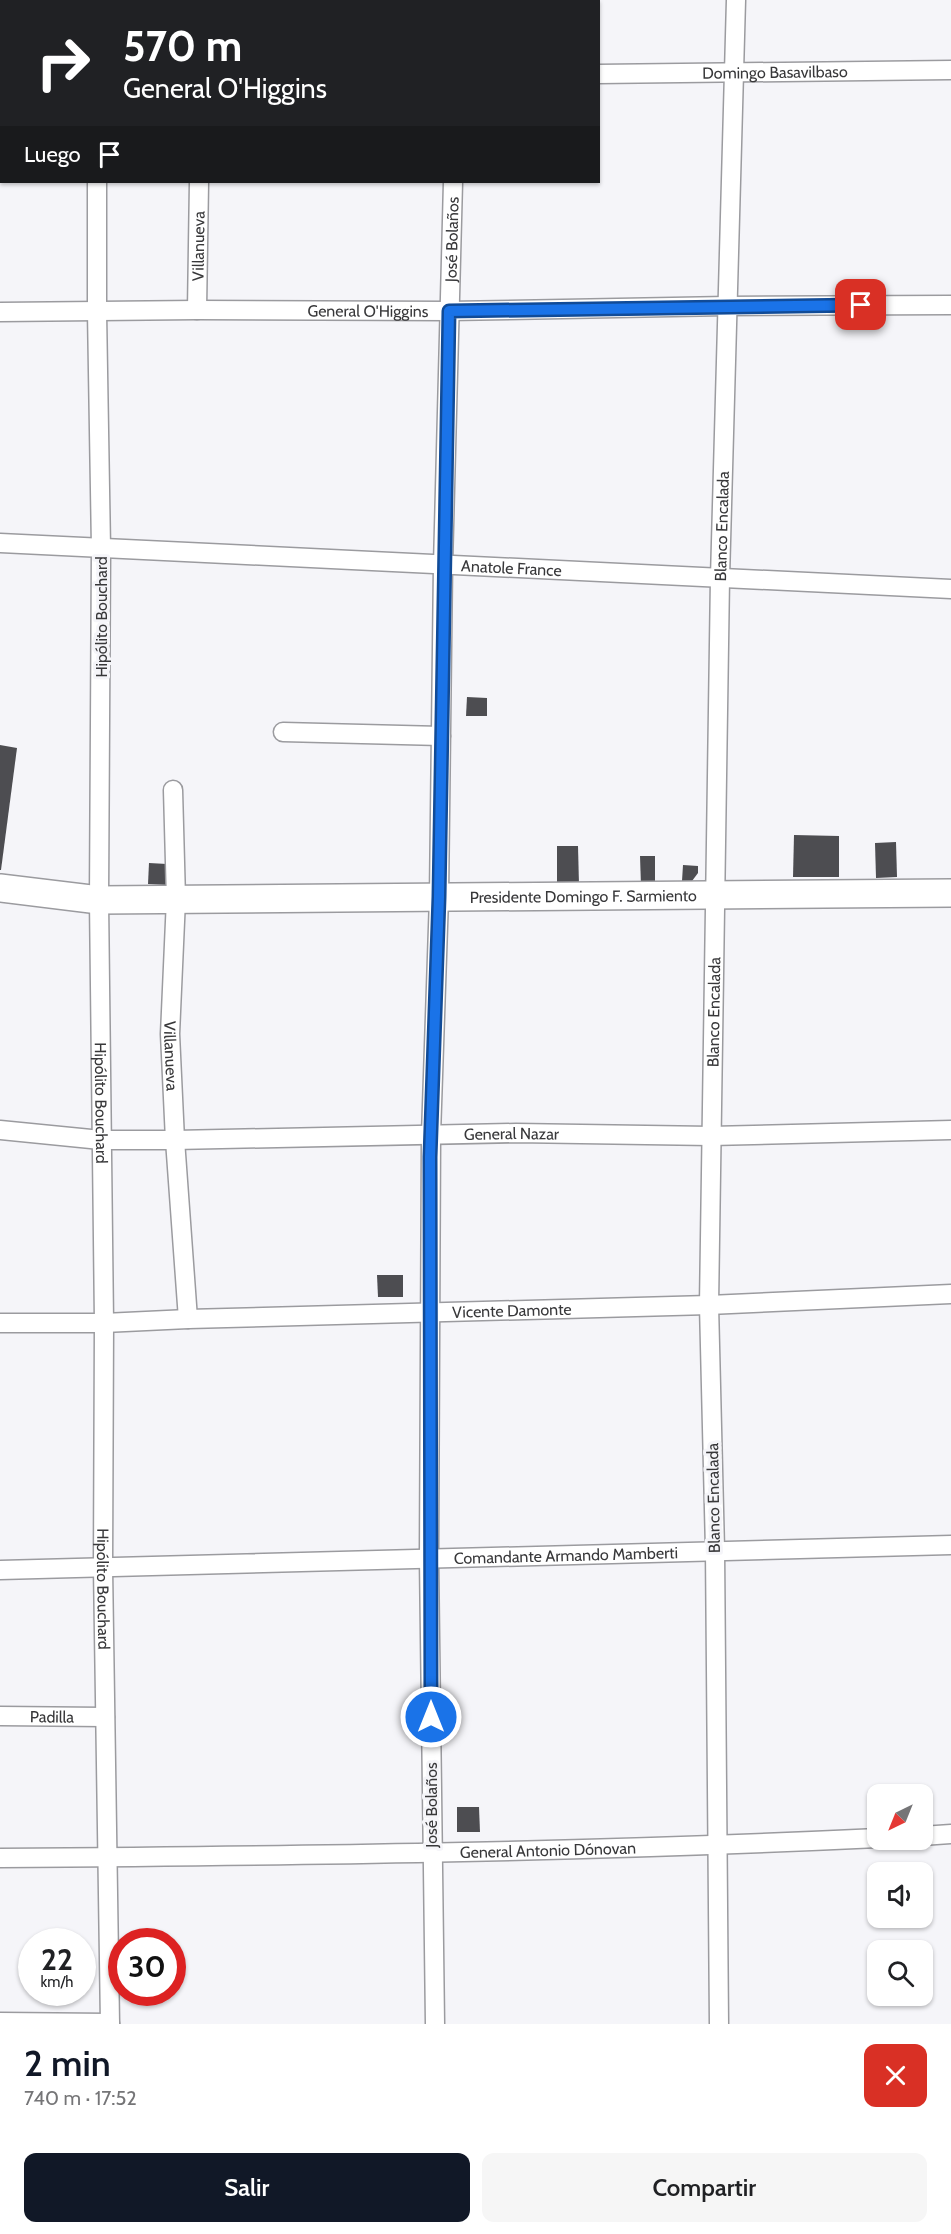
<!DOCTYPE html>
<html lang="es">
<head>
<meta charset="utf-8">
<style>
	body { margin:0; font-family:Cabin,sans-serif; background:#f6f6f6; color:#202124; height:100vh; display:flex; flex-direction:column; font-size:22px; white-space:nowrap }
	* { box-sizing:border-box; margin:0 }
	p { font-size:20px; color:#757577 }
	.icon { flex:none; width:33px; height:33px; fill:none; stroke:currentColor; stroke-width:2; stroke-linecap:round; stroke-linejoin:round }
	.map { position:relative; height:2024px; overflow:hidden }
	.side { display:flex; flex-direction:column; background:#fff; flex:1 }
	.side>* { flex:none }
	.banner { position:absolute; left:0px; top:0px; width:600px; height:183px; box-shadow:0 2px 4px #0004; background:#202124; color:#fff; overflow:hidden }
	.needle { width:39px; rotate:223deg }
	.controls { position:absolute; left:867px; top:1784px; display:grid; gap:12px }
	.controls a { display:grid; place-items:center; width:66px; height:66px; border-radius:12px; background:#fff; box-shadow:0 2px 4px #0004; font-size:30px }
	.speed { position:absolute; left:18px; top:1928px; display:flex; gap:12px; font-size:30px; font-weight:700; text-align:center }
	.speed>* { display:grid; place-content:center; width:78px; height:78px; border-radius:50%; background:#fff; box-shadow:0 2px 4px #0004; line-height:1 }
	.speed small { font-size:15px; font-weight:400 }
	.speed .limit { border:9px solid #d22; background:#fff; color:#111 }
	.pin { position:absolute; display:grid; place-items:center; width:51px; height:51px; color:#fff; margin:-26px; border-radius:12px; box-shadow:0 3px 9px #0006 }
	.me { position:absolute; width:66px; margin:-33px; rotate:0deg; stroke-linejoin:round; filter:drop-shadow(0 0 4px #0008) }
	.turn { display:flex; align-items:center; gap:21px; height:126px; padding:0 24px; font-size:27px }
	.turn .icon { width:78px; height:78px; stroke-width:2.5 }
	.turn b { display:block; font-size:42px; line-height:51px }
	.then { display:flex; align-items:center; height:57px; padding:0 24px; background:#0003; gap:12px; font-size:22px }
	.round { display:grid; place-items:center; flex:none; width:63px; height:63px; border-radius:12px; background:#f6f6f6 }
	.overview { display:flex; align-items:center; justify-content:space-between; height:102px; padding:0 24px }
	h1 { font-size:36px; font-weight:600; line-height:45px; color:#111827 }
	.button { display:flex; gap:12px; margin-top:auto; padding:12px 24px }
	.button a { flex:1; height:69px; border-radius:12px; background:#111827; color:#fff; font-size:24px; font-weight:600; line-height:69px; text-align:center }
	.button a+a { background:#f6f6f6; color:#202124 }
	.map>svg:first-child { display:block }
	.building { fill:#4d4d51 }
	.lines { fill:none; stroke-linecap:round; stroke-linejoin:round }
	.street-casing { stroke:#9b9b9f; stroke-width:21 }
	.secondary-casing { stroke:#9b9b9f; stroke-width:30 }
	.street { stroke:#fff; stroke-width:18 }
	.secondary { stroke:#fff; stroke-width:27 }
	.route-casing { stroke:#114b97; stroke-width:15 }
	.route { stroke:#1a73e8; stroke-width:10 }
	.labels { text-anchor:middle; stroke-width:6; stroke-linejoin:round; paint-order:stroke }
	.street-label { font-size:16px; fill:#38383a; stroke:#f5f5f9 }
</style>
</head>
<body>
<div class="map">
<svg width="951" height="2024" viewBox="0 0 951 2024">
	<rect width="100%" height="100%" fill="#f5f5f9"/>
	<g class="building">
		<path d="M 467,697 L 487,698 L 487,716 L 466,716 Z"/>
		<path d="M 0,745 L 17,748 L 1,870 L 0,870 Z"/>
		<path d="M 794,835 L 839,836 L 839,877 L 793,877 Z"/>
		<path d="M 896,842 L 897,877 L 876,878 L 875,843 Z"/>
		<path d="M 557,846 L 578,846 L 579,885 L 557,885 Z"/>
		<path d="M 640,856 L 655,856 L 655,886 L 641,886 Z"/>
		<path d="M 149,863 L 167,864 L 166,885 L 148,884 Z"/>
		<path d="M 683,865 L 698,866 L 698,873 L 692,881 L 682,881 Z"/>
		<path d="M 377,1275 L 403,1275 L 403,1297 L 378,1297 Z"/>
		<path d="M 457,1807 L 479,1807 L 480,1832 L 457,1832 Z"/>
	</g>
	<g class="lines">
		<defs>
			<g id="street">
				<path d="M 97,0 L 97,2"/>
				<path d="M 453,0 L 453,2"/>
				<path d="M 204,2 L 204,0"/>
				<path id="s1" d="M 598,74 L 951,70"/>
				<path d="M 0,77 L 2,77"/>
				<path id="s2" d="M 97,182 L 97,312 L 101,548 L 99,900 L 104,1323 L 103,1568 L 110,2024"/>
				<path id="s3" d="M 197,310 L 199,182"/>
				<path id="s4" d="M 0,312 L 197,310 L 449,311 L 727,306 L 951,305"/>
				<path id="s5" d="M 0,543 L 951,589"/>
				<path d="M 283,732 L 441,736"/>
				<path id="s6" d="M 173,790 L 176,899 L 170,1034 L 175,1140 L 188,1319"/>
				<path id="s7" d="M 0,1130 L 101,1140 L 175,1140 L 516,1133 L 711,1136 L 951,1130"/>
				<path id="s8" d="M 0,1323 L 104,1323 L 188,1319 L 709,1305 L 951,1294"/>
				<path id="s9" d="M 0,1570 L 951,1545"/>
				<path id="s10" d="M 0,1716 L 105,1717"/>
				<path d="M 922,1836 L 951,1834"/>
				<path id="s11" d="M 0,1858 C 293,1856 585,1852 878,1838"/>
				<path d="M 0,2022 L 110,2023"/>
				<path id="s12" d="M 435,2024 L 429,1559 L 431,1135 L 439,897 L 443,565 L 453,182"/>
				<path id="s13" d="M 719,2024 L 715,1550 L 709,1305 L 720,578 L 736,0"/>
			</g>
			<g id="secondary">
				<path id="s14" d="M 0,888 L 99,900 L 951,893"/>
			</g>
		</defs>
		<use href="#street" class="street-casing"/>
		<use href="#secondary" class="secondary-casing"/>
		<use href="#street" class="street"/>
		<use href="#secondary" class="secondary"/>
	</g>
	<g class="lines">
		<defs>
			<path id="route" d="M 431,1717 L 430,1157 L 439,897 L 449,311 L 861,305"/>
		</defs>
		<use href="#route" class="route-casing"/>
		<use href="#route" class="route"/>
	</g>
	<g class="labels">
		<g class="street-label">
			<text dy="6" stroke="none"><textPath href="#s1" startOffset="177">Domingo Basavilbaso</textPath></text>
			<text dy="6" stroke="none"><textPath href="#s12" startOffset="1785">José Bolaños</textPath></text>
			<text dy="6" stroke="none"><textPath href="#s3" startOffset="64">Villanueva</textPath></text>
			<text dy="6" stroke="none"><textPath href="#s4" startOffset="368">General O'Higgins</textPath></text>
			<text dy="6" stroke="none"><textPath href="#s13" startOffset="1498">Blanco Encalada</textPath></text>
			<text dy="6" stroke="none"><textPath href="#s5" startOffset="512">Anatole France</textPath></text>
			<text transform="translate(101 617) rotate(-90)" y="6">Hipólito Bouchard</text>
			<text dy="6" stroke="none"><textPath href="#s14" startOffset="584">Presidente Domingo F. Sarmiento</textPath></text>
			<text dy="6" stroke="none"><textPath href="#s13" startOffset="1012">Blanco Encalada</textPath></text>
			<text dy="6" stroke="none"><textPath href="#s6" startOffset="266">Villanueva</textPath></text>
			<text dy="6" stroke="none"><textPath href="#s2" startOffset="921">Hipólito Bouchard</textPath></text>
			<text dy="6" stroke="none"><textPath href="#s7" startOffset="512">General Nazar</textPath></text>
			<text dy="6" stroke="none"><textPath href="#s8" startOffset="512">Vicente Damonte</textPath></text>
			<text transform="translate(713 1498) rotate(-91)" y="6">Blanco Encalada</text>
			<text dy="6" stroke="none"><textPath href="#s9" startOffset="566">Comandante Armando Mamberti</textPath></text>
			<text dy="6" stroke="none"><textPath href="#s2" startOffset="1407">Hipólito Bouchard</textPath></text>
			<text dy="6" stroke="none"><textPath href="#s10" startOffset="52">Padilla</textPath></text>
			<text transform="translate(431 1805) rotate(-90)" y="6">José Bolaños</text>
			<text dy="6" stroke="none"><textPath href="#s11" startOffset="548">General Antonio Dónovan</textPath></text>
		</g>
	</g>
</svg>
<div class="controls">
<a><svg class="needle" viewBox="-14 -14 28 28"><path d="M0-13l5 13h-10z" fill="#e53935"/><path d="M0 13l5-13h-10z" fill="#757577"/></svg></a>
<a><svg class="icon" aria-label="sound" viewBox="0 0 24 24"><path d="M4 9h4l5-4v14l-5-4H4zM17 9q2 3 0 6"/></svg></a>
<a><svg class="icon" aria-label="search" viewBox="0 0 24 24"><circle cx="10" cy="10" r="6"/><path d="M15 15l6 6"/></svg></a>
</div>
<div class="speed"><div>22<small>km/h</small></div><div class="limit">30</div></div>
<div class="pin" style="left:861px;top:305px;background:#d93025"><svg class="icon" aria-label="arrive" viewBox="0 0 24 24"><path d="M6 21V4h12l-3 4 3 4H6"/></svg></div>
<svg class="me" style="left:431px;top:1717px" viewBox="-20 -20 40 40"><circle r="17" fill="#1a73e8" stroke="#fff" stroke-width="3"/><path d="M0-11L8 9 0 5-8 9z" fill="#fff"/></svg>
<div class="banner">
<div class="turn"><svg class="icon" aria-label="right" viewBox="0 0 24 24"><path d="M7 20v-9h11M14 6l5 5-5 5"/></svg><div><b>570 m</b>General O'Higgins</div></div>
<div class="then">Luego<svg class="icon" aria-label="arrive" viewBox="0 0 24 24"><path d="M6 21V4h12l-3 4 3 4H6"/></svg></div>
</div>
</div>
<section class="side">
<div class="overview"><div><h1>2 min</h1><p>740 m · 17:52</p></div><a class="round" style="background:#d93025;color:#fff"><svg class="icon" aria-label="close" viewBox="0 0 24 24"><path d="M6 6l12 12M18 6L6 18"/></svg></a></div>
<div class="button"><a>Salir</a><a>Compartir</a></div>
</section>
</body>
</html>
